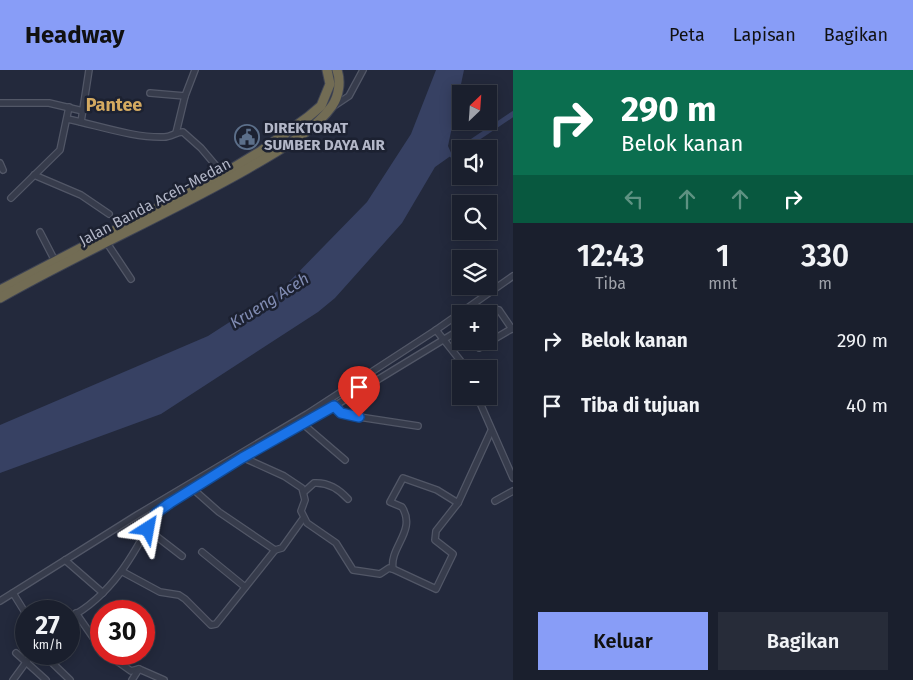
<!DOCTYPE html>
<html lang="id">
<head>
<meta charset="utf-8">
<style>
	body { margin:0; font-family:"Fira Sans",sans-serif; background:#272c39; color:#f1f3f6; height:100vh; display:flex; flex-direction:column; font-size:19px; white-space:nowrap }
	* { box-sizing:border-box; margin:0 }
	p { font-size:16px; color:#9fa2aa }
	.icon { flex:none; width:28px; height:28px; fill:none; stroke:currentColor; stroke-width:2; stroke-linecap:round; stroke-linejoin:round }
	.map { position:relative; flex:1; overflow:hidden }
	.drawer { display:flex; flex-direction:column; background:#1a1f2d; width:400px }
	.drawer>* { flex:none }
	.top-card { background:#0b6e4f; color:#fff; overflow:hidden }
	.needle { width:32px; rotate:25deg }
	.controls { position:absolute; left:452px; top:15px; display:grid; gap:10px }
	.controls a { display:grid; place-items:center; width:45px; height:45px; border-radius:0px; background:#1a1f2d; box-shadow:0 2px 12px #0003,0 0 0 1px #383d49; font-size:25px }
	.speed { position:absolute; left:15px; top:530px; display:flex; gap:10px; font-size:25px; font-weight:700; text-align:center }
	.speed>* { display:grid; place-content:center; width:65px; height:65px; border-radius:50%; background:#1a1f2d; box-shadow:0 2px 12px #0003,0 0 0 1px #383d49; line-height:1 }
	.speed small { font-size:12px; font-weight:400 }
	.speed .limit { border:8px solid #d22; background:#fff; color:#111 }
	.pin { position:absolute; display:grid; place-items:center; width:42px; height:42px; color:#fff; margin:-51px -21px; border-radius:50% 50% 50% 0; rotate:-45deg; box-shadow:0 0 5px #0007 }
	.pin .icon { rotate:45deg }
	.me { position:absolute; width:55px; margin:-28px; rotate:34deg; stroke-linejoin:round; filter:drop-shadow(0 0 4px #0008) }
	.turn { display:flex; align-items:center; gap:18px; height:105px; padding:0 25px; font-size:22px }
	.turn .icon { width:65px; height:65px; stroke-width:2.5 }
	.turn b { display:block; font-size:35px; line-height:42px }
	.lanes { display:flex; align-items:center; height:48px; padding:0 25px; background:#0003; justify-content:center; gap:25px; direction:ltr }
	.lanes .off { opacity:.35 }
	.eta { display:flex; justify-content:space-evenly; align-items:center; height:85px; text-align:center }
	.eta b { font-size:30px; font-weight:600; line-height:35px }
	.cta { display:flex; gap:10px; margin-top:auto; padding:10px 25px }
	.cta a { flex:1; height:58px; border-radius:0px; background:#889df7; color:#111; font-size:20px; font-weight:600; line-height:58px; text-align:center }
	.cta a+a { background:#272c39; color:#f1f3f6 }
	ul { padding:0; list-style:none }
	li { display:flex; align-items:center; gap:15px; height:65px; padding:0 25px }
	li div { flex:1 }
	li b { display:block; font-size:19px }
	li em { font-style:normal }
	header { display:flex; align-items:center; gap:30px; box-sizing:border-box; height:70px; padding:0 25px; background:#889df7; color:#111 }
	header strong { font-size:24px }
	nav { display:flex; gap:28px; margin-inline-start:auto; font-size:18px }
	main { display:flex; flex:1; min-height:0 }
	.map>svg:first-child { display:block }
	.water { fill:#374163 }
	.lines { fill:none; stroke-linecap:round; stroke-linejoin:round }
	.canal { stroke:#374163; stroke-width:5.5 }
	.minor-casing { stroke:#525767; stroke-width:8 }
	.highway-casing { stroke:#3f4454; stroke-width:11 }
	.minor { stroke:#373c4c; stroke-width:5.5 }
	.highway { stroke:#726c54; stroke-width:9 }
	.route-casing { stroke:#114b97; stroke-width:12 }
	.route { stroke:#1a73e8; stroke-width:9 }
	.labels { text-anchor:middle; stroke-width:5; stroke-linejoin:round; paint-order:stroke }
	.poi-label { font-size:15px; font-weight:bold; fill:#b3b7c8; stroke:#1c2131; text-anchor:start }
	.street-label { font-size:15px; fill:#b3b7c8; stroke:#1c2131 }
	.water-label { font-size:16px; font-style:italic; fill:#828db4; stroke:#1c2131 }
	.quarter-label { font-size:18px; font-weight:bold; fill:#d4aa61; stroke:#1c2131 }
</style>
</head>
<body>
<header>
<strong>Headway</strong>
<nav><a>Peta</a><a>Lapisan</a><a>Bagikan</a></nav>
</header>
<main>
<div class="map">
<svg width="513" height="610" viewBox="0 0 513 610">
	<rect width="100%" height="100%" fill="#23293c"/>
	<path class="water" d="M 436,0 L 464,0 L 448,76 L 452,85 L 435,97 L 402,153 L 335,228 L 318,242 L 161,344 L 0,403 L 0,355 L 208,266 L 284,217 L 367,132 L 411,64 Z"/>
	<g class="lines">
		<path class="canal" d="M 452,85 L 513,44"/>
		<defs>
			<g id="minor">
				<path d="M 150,23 L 185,26"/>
				<path d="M 0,33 L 49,33 L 83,41"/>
				<path d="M 334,36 L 349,26 L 363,0"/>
				<path d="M 67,49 C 97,55 133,68 164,67 C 171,67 176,62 183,62 L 201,78 L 223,104"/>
				<path d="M 81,52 L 89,0"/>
				<path d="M 176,63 L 185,26 L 195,0"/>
				<path d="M 0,93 L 3,100"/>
				<path d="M 34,105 L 81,125 L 109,144"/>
				<path d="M 11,128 L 60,80 L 69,37"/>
				<path d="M 40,162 L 55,191"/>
				<path d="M 107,173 L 131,209"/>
				<path d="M 486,244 L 494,239 L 499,240 L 512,259"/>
				<path d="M 436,260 L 467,299"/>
				<path d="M 472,271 L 479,278 L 513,258"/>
				<path d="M 477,326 L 513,408"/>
				<path d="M 334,336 L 340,343 L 346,345 L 418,356"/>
				<path d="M 303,354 L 345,390"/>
				<path d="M 242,387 L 284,406 L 302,418 L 305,430 L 301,441 L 307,453 L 336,473 L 353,500 L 380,504 L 389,498 L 393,499 L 436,519 L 453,484 L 435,470 L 436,461 L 458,433 L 491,361"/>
				<path d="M 304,422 L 314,413 C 328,412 339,419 348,429"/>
				<path d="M 495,431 L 513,421"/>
				<path d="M 147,459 L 182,486"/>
				<path d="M 275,480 L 282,478 L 302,450"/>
				<path d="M 202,482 L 245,517"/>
				<path d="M 65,490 L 103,523"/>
				<path d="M 393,499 C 389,477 417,461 402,437 L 390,432 L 403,408 L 437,420 L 458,433"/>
				<path d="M 123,502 L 160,522 L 179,525 L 185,529 L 211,555 L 216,554 L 275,480 L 219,442 L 193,419"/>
				<path d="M 13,523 L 26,544"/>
				<path d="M 0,531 L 137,445 L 307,344 L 436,260 L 513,206"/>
				<path d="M 76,543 L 101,579"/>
				<path d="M 69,548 C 111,526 134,485 155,444 L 162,438 L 242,387 L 318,346 L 461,259"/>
				<path d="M 16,583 L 46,610"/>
				<path d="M 43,584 L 70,610"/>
				<path d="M 107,584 L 131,601 L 139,599 L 164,610"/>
				<path d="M 13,610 L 32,584"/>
				<path d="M 132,610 L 139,599"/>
			</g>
			<g id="highway">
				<path d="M 0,220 L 223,104 L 261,81 L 308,47 L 321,36 L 330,14 L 327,0"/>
				<path d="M 0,228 C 81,182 166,145 247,99 C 274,83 314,62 332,36 C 339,26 341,11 337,0"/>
			</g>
		</defs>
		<use href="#minor" class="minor-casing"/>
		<use href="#highway" class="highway-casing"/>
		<use href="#minor" class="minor"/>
		<use href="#highway" class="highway"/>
	</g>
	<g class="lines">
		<defs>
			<path id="route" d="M 148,459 L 156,443 L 170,433 L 242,388 L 334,336 L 341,343 L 359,347"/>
		</defs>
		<use href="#route" class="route-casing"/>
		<use href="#route" class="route"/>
	</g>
	<defs>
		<symbol id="civic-ring" viewBox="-11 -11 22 22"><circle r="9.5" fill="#1c2131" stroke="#5c6f8a" stroke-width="1.5"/><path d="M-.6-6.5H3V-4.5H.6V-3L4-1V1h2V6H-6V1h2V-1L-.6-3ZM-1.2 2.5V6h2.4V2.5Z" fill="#5c6f8a"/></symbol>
	</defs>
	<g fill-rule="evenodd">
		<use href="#civic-ring" x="233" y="53" width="28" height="28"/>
	</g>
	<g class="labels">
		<g class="poi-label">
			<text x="264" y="63">DIREKTORAT<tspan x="264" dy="17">SUMBER DAYA AIR</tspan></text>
		</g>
		<g class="street-label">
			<text transform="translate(155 132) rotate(-28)" y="5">Jalan Banda Aceh-Medan</text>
		</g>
		<g class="water-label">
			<text transform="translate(269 230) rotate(-32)" y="6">Krueng Aceh</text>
		</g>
		<g class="quarter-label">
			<text x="114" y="41">Pantee</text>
		</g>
	</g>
</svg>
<div class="controls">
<a><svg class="needle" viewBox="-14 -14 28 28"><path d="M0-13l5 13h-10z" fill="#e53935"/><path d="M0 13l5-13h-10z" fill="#9fa2aa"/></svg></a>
<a><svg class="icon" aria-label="sound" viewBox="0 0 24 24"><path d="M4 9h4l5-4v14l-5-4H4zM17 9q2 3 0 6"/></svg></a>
<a><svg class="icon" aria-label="search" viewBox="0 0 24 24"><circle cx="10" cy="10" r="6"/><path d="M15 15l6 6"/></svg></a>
<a><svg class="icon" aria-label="layers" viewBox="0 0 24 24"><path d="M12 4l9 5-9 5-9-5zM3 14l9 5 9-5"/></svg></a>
<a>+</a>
<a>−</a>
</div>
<div class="speed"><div>27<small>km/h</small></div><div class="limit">30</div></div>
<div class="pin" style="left:359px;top:347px;background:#d93025"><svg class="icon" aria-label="arrive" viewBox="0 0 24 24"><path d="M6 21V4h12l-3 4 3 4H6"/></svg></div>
<svg class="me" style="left:148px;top:459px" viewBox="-20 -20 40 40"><path d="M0-17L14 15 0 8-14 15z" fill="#1a73e8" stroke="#fff" stroke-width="4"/></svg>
</div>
<section class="drawer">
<div class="top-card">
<div class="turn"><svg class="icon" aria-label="right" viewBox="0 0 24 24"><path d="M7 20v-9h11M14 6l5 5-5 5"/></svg><div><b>290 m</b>Belok kanan</div></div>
<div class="lanes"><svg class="icon off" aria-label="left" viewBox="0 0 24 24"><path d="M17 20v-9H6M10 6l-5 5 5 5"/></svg><svg class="icon off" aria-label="ahead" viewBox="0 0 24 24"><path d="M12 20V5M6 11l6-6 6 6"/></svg><svg class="icon off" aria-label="ahead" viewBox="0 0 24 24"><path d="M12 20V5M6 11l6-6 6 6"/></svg><svg class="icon" aria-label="right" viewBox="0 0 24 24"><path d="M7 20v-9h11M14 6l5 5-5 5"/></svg></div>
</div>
<div class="eta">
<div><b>12:43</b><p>Tiba</p></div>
<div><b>1</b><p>mnt</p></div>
<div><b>330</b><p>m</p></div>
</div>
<ul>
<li><svg class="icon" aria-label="right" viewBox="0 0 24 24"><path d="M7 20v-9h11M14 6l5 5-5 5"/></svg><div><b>Belok kanan</b></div><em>290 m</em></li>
<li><svg class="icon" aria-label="arrive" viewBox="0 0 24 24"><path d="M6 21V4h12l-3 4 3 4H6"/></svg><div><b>Tiba di tujuan</b></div><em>40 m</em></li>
</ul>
<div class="cta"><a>Keluar</a><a>Bagikan</a></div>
</section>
</main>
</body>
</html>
